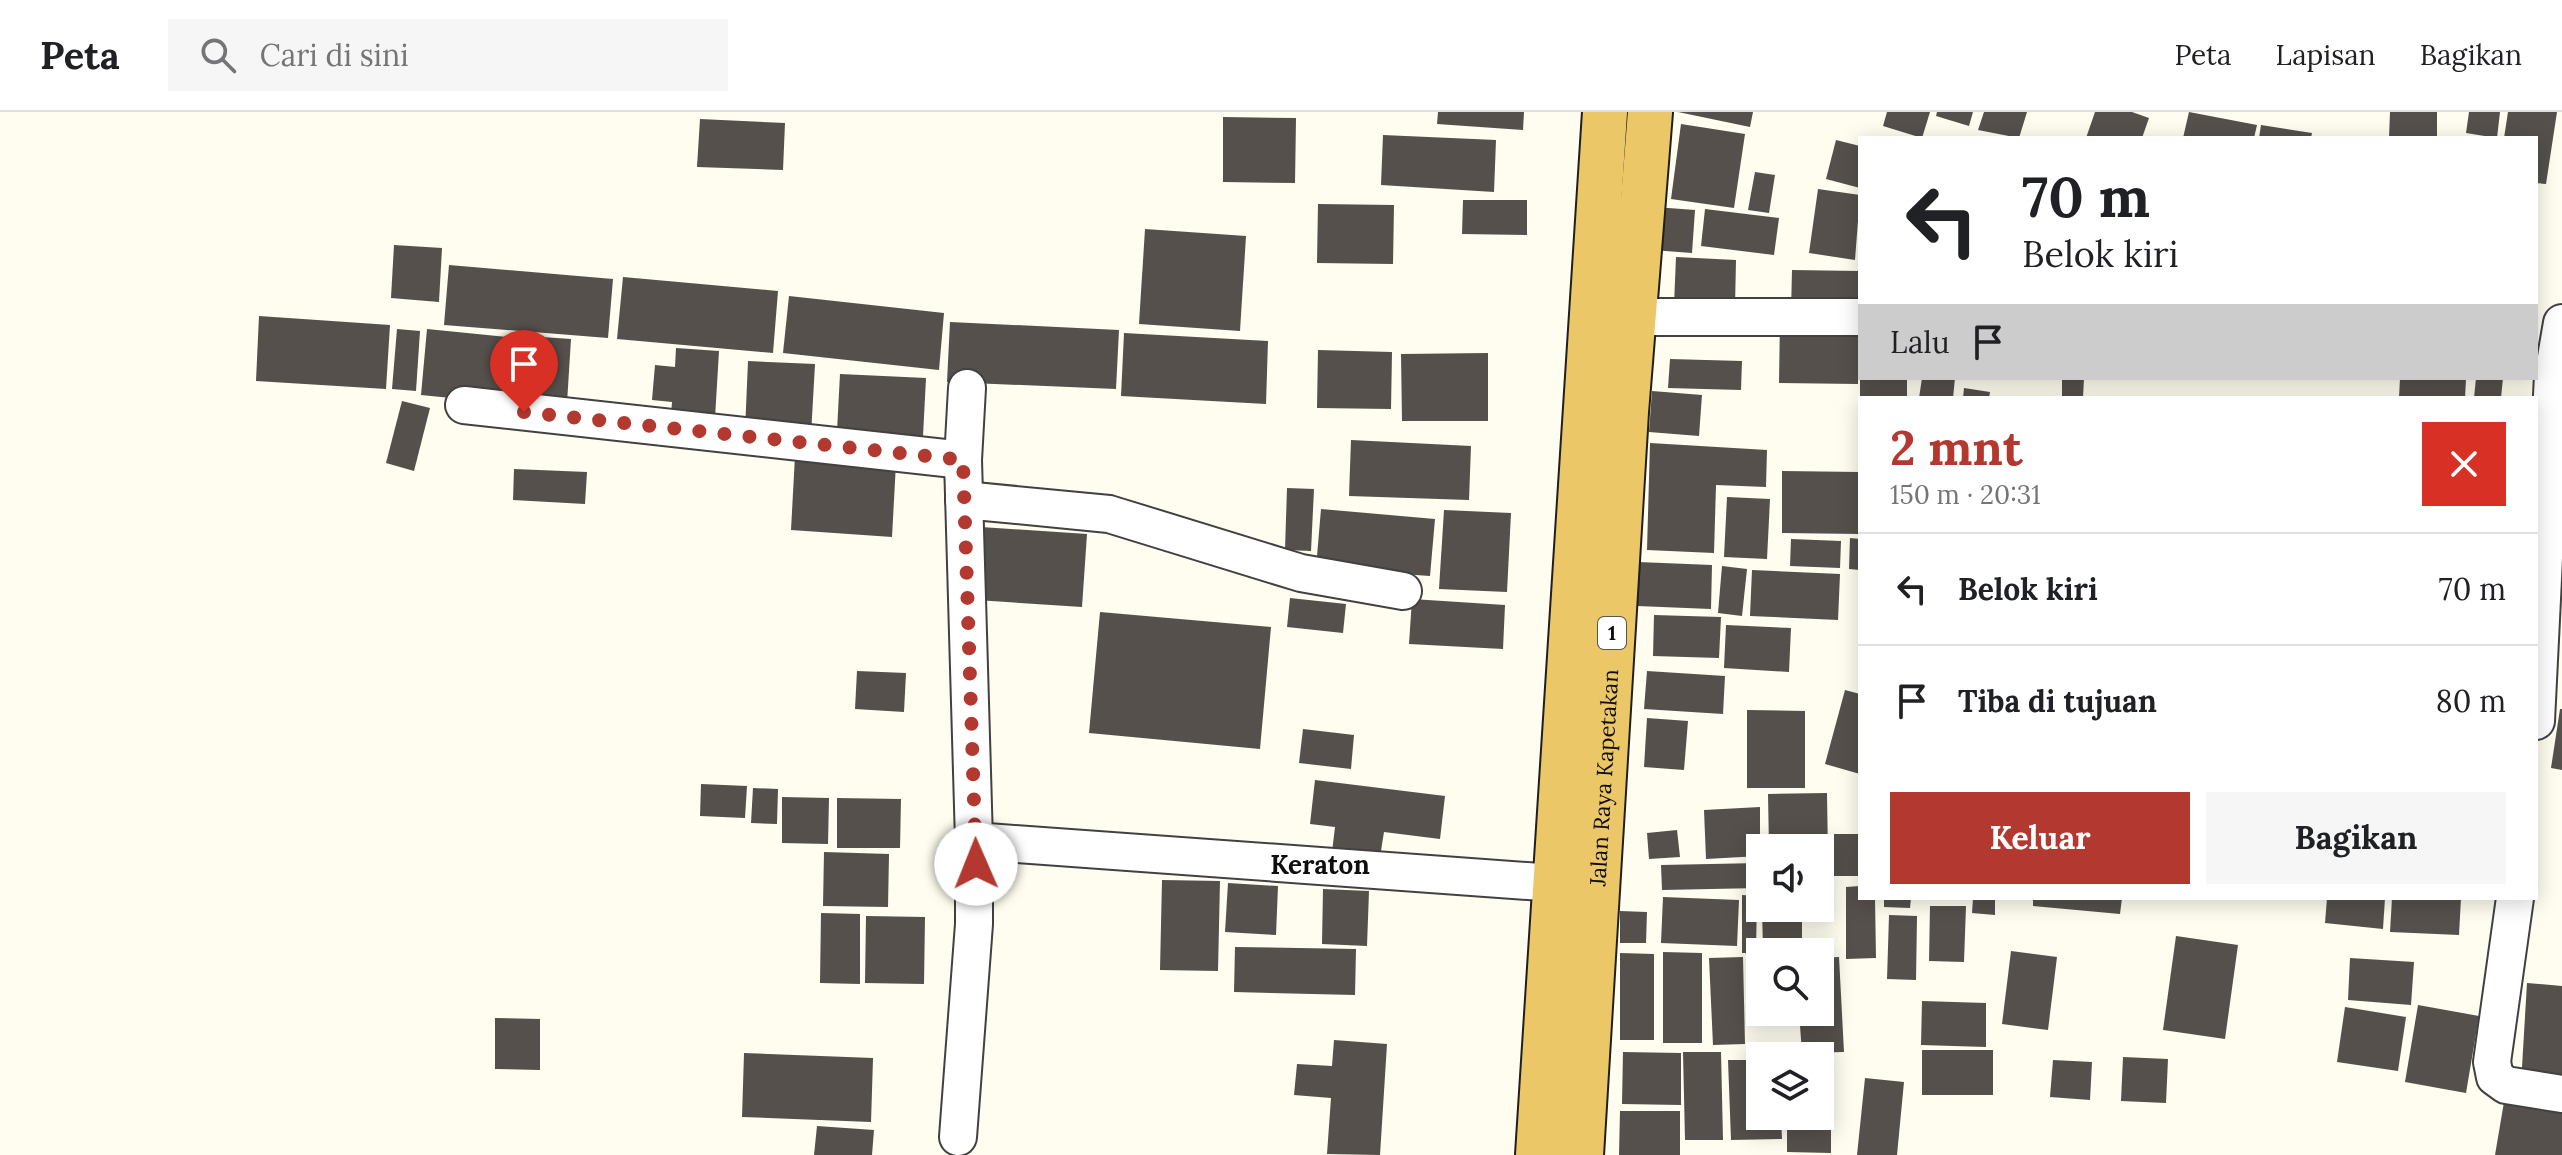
<!DOCTYPE html>
<html lang="id">
<head>
<meta charset="utf-8">
<style>
	body { margin:0; font-family:Lora,serif; background:#f6f6f6; color:#202124; height:100vh; display:flex; flex-direction:column; font-size:30px; white-space:nowrap }
	* { box-sizing:border-box; margin:0 }
	p { font-size:26px; color:#757577 }
	.icon { flex:none; width:44px; height:44px; fill:none; stroke:currentColor; stroke-width:2; stroke-linecap:round; stroke-linejoin:round }
	.map { position:relative; flex:1; overflow:hidden }
	.drawer { position:absolute; left:1858px; top:284px; width:680px; height:504px; display:flex; flex-direction:column; background:#fff; border-radius:0px; box-shadow:0 4px 20px #0003 }
	.drawer>* { flex:none }
	.hud { position:absolute; left:1858px; top:24px; width:680px; height:244px; border-radius:0px; box-shadow:0 4px 20px #0003; background:#fff; color:#202124; overflow:hidden }
	.controls { position:absolute; left:1746px; top:722px; display:grid; gap:16px }
	.controls a { display:grid; place-items:center; width:88px; height:88px; border-radius:0px; background:#fff; box-shadow:0 4px 20px #0003; font-size:40px }
	.pin { position:absolute; display:grid; place-items:center; width:68px; height:68px; color:#fff; margin:-82px -34px; border-radius:50% 50% 50% 0; rotate:-45deg; box-shadow:0 0 8px #0007 }
	.pin .icon { rotate:45deg }
	.me { position:absolute; width:88px; margin:-44px; rotate:359deg; stroke-linejoin:round; filter:drop-shadow(0 0 6px #0008) }
	.turn { display:flex; align-items:center; gap:28px; height:168px; padding:0 32px; font-size:36px }
	.turn .icon { width:104px; height:104px; stroke-width:2.5 }
	.turn b { display:block; font-size:56px; line-height:68px }
	.then { display:flex; align-items:center; height:76px; padding:0 32px; background:#0003; gap:16px; font-size:30px }
	.round { display:grid; place-items:center; flex:none; width:84px; height:84px; border-radius:0px; background:#f6f6f6 }
	.head { display:flex; align-items:center; justify-content:space-between; height:136px; padding:0 32px }
	h1 { font-size:48px; font-weight:700; line-height:60px; color:#b33930 }
	.action { display:flex; gap:16px; margin-top:auto; padding:16px 32px }
	.action a { flex:1; height:92px; border-radius:0px; background:#b33930; color:#fff; font-size:32px; font-weight:700; line-height:92px; text-align:center }
	.action a+a { background:#f6f6f6; color:#202124 }
	ul { padding:0; list-style:none }
	li { display:flex; align-items:center; gap:24px; height:112px; padding:0 32px; border-top:2px solid #e0e0e0 }
	li div { flex:1 }
	li b { display:block; font-size:30px }
	li em { font-style:normal }
	header { display:flex; align-items:center; gap:48px; box-sizing:border-box; height:112px; padding:0 40px; background:#fff; border-bottom:2px solid #e0e0e0 }
	header strong { font-size:38px }
	nav { display:flex; gap:44px; margin-inline-start:auto; font-size:28px }
	.search { width:560px; height:72px; background:#f6f6f6; display:flex; align-items:center; gap:20px; box-sizing:border-box; padding:0 28px; border-radius:0px; color:#757577; font-size:30px }
	.map>svg:first-child { display:block }
	.building { fill:#55504b }
	.lines { fill:none; stroke-linecap:round; stroke-linejoin:round }
	.minor-casing { stroke:#414141; stroke-width:40 }
	.trunk-casing { stroke:#1f1f1f; stroke-width:48 }
	.minor { stroke:#fff; stroke-width:36 }
	.trunk { stroke:#ecc768; stroke-width:44 }
	.route { stroke:#b33930; stroke-width:14; stroke-dasharray:0 25.2 }
	.labels { text-anchor:middle; stroke-width:8; stroke-linejoin:round; paint-order:stroke }
	.shield { fill:#fff; stroke:#565656; stroke-width:2 }
	.shield-label { font-size:20px; font-weight:bold; fill:#0e0e0e }
	.street-label { font-size:22px; fill:#0e0e0e; stroke:#fff }
	.quarter-label { font-size:26px; font-weight:bold; fill:#0e0e0e; stroke:#fff }
</style>
</head>
<body>
<header>
<strong>Peta</strong>
<div class="search"><svg class="icon" aria-label="search" viewBox="0 0 24 24"><circle cx="10" cy="10" r="6"/><path d="M15 15l6 6"/></svg>Cari di sini</div>
<nav><a>Peta</a><a>Lapisan</a><a>Bagikan</a></nav>
</header>
<div class="map">
<svg width="2562" height="1043" viewBox="0 0 2562 1043">
	<rect width="100%" height="100%" fill="#fefdef"/>
	<g class="building">
		<path d="M 1438,0 L 1524,0 L 1523,18 L 1437,12 Z"/>
		<path d="M 1678,0 L 1753,0 L 1750,15 Z"/>
		<path d="M 1887,0 L 1930,0 L 1922,26 L 1883,14 Z"/>
		<path d="M 1937,0 L 1973,0 L 1969,14 L 1936,4 Z"/>
		<path d="M 1984,0 L 2027,0 L 2019,26 L 1978,18 Z"/>
		<path d="M 2095,0 L 2132,0 L 2149,6 L 2142,26 L 2086,26 Z"/>
		<path d="M 2189,0 L 2257,13 L 2254,26 L 2183,26 Z"/>
		<path d="M 2390,0 L 2437,0 L 2437,26 L 2389,26 Z"/>
		<path d="M 2469,0 L 2500,0 L 2497,26 L 2466,21 Z"/>
		<path d="M 2508,0 L 2557,0 L 2546,72 L 2536,71 L 2536,26 L 2504,26 Z"/>
		<path d="M 1223,5 L 1296,6 L 1295,71 L 1223,70 Z"/>
		<path d="M 700,7 L 785,11 L 783,58 L 697,55 Z"/>
		<path d="M 1681,12 L 1745,22 L 1734,96 L 1671,87 Z"/>
		<path d="M 2261,13 L 2312,21 L 2311,26 L 2259,26 Z"/>
		<path d="M 1383,23 L 1496,28 L 1494,80 L 1381,73 Z"/>
		<path d="M 1836,28 L 1860,34 L 1860,76 L 1826,67 Z"/>
		<path d="M 1755,60 L 1775,63 L 1769,101 L 1748,98 Z"/>
		<path d="M 1818,77 L 1860,83 L 1855,148 L 1809,141 Z"/>
		<path d="M 1463,88 L 1527,88 L 1527,123 L 1462,122 Z"/>
		<path d="M 1318,92 L 1394,93 L 1393,152 L 1317,151 Z"/>
		<path d="M 1655,95 L 1695,98 L 1692,141 L 1652,138 Z"/>
		<path d="M 1705,97 L 1779,106 L 1774,143 L 1701,134 Z"/>
		<path d="M 1145,117 L 1246,124 L 1240,219 L 1139,212 Z"/>
		<path d="M 394,133 L 442,136 L 439,190 L 391,186 Z"/>
		<path d="M 1676,145 L 1736,148 L 1735,195 L 1674,193 Z"/>
		<path d="M 449,153 L 613,167 L 608,226 L 444,213 Z"/>
		<path d="M 1792,158 L 1859,159 L 1859,201 L 1791,200 Z"/>
		<path d="M 623,165 L 778,179 L 773,241 L 617,227 Z"/>
		<path d="M 789,184 L 944,201 L 939,258 L 783,241 Z"/>
		<path d="M 259,204 L 390,213 L 386,277 L 256,269 Z"/>
		<path d="M 1780,206 L 1859,207 L 1858,272 L 1779,271 Z"/>
		<path d="M 950,210 L 1119,218 L 1116,277 L 947,270 Z"/>
		<path d="M 397,217 L 420,219 L 416,279 L 392,277 Z"/>
		<path d="M 427,217 L 507,225 L 501,291 L 421,283 Z"/>
		<path d="M 1124,221 L 1268,229 L 1266,292 L 1121,284 Z"/>
		<path d="M 513,223 L 571,227 L 567,291 L 509,287 Z"/>
		<path d="M 676,236 L 719,239 L 715,306 L 671,303 L 672,290 L 652,288 L 655,253 L 675,255 Z"/>
		<path d="M 1318,238 L 1392,240 L 1391,297 L 1317,296 Z"/>
		<path d="M 1488,241 L 1488,309 L 1402,309 L 1401,242 Z"/>
		<path d="M 1670,247 L 1742,249 L 1741,278 L 1668,276 Z"/>
		<path d="M 748,249 L 815,252 L 811,323 L 745,319 Z"/>
		<path d="M 840,262 L 926,266 L 923,324 L 837,319 Z"/>
		<rect x="1860" y="266" width="47" height="20"/>
		<path d="M 1922,266 L 1955,266 L 1953,286 L 1919,286 Z"/>
		<path d="M 2062,266 L 2084,266 L 2083,286 L 2062,286 Z"/>
		<path d="M 2400,266 L 2466,267 L 2465,286 L 2399,286 Z"/>
		<path d="M 2476,266 L 2503,266 L 2501,286 L 2474,286 Z"/>
		<path d="M 1964,276 L 1990,280 L 1989,286 L 1963,286 Z"/>
		<path d="M 1652,279 L 1702,283 L 1699,324 L 1649,320 Z"/>
		<path d="M 402,289 L 430,296 L 414,359 L 386,351 Z"/>
		<path d="M 1351,328 L 1471,334 L 1469,388 L 1349,384 Z"/>
		<path d="M 1650,331 L 1767,338 L 1766,375 L 1716,373 L 1714,441 L 1647,438 Z"/>
		<path d="M 795,344 L 896,351 L 892,425 L 791,418 Z"/>
		<path d="M 514,357 L 587,360 L 585,392 L 513,388 Z"/>
		<path d="M 1782,359 L 1860,360 L 1860,422 L 1782,421 Z"/>
		<path d="M 1287,376 L 1314,377 L 1311,439 L 1285,438 Z"/>
		<path d="M 1727,385 L 1770,387 L 1767,447 L 1724,445 Z"/>
		<path d="M 1321,397 L 1435,407 L 1430,464 L 1316,456 Z"/>
		<path d="M 1444,398 L 1511,401 L 1507,480 L 1439,477 Z"/>
		<path d="M 981,415 L 1087,422 L 1082,495 L 976,488 Z"/>
		<path d="M 1850,426 L 1860,427 L 1860,458 L 1849,457 Z"/>
		<path d="M 1791,427 L 1841,429 L 1840,456 L 1790,454 Z"/>
		<path d="M 1638,450 L 1712,453 L 1711,497 L 1637,494 Z"/>
		<path d="M 1722,454 L 1747,457 L 1742,504 L 1718,501 Z"/>
		<path d="M 1752,458 L 1840,462 L 1838,508 L 1750,504 Z"/>
		<path d="M 1290,486 L 1346,492 L 1343,521 L 1287,515 Z"/>
		<path d="M 1412,487 L 1505,493 L 1503,537 L 1409,532 Z"/>
		<path d="M 1100,500 L 1271,515 L 1260,637 L 1089,621 Z"/>
		<path d="M 1654,503 L 1721,505 L 1719,546 L 1653,544 Z"/>
		<path d="M 1726,513 L 1791,516 L 1789,560 L 1724,556 Z"/>
		<path d="M 857,559 L 906,561 L 904,600 L 855,597 Z"/>
		<path d="M 1647,559 L 1725,564 L 1723,602 L 1644,597 Z"/>
		<path d="M 1845,578 L 1860,582 L 1860,662 L 1825,652 Z"/>
		<path d="M 2560,597 L 2562,597 L 2562,658 L 2551,656 Z"/>
		<path d="M 1747,598 L 1805,599 L 1805,676 L 1747,676 Z"/>
		<path d="M 1647,606 L 1688,609 L 1684,658 L 1644,655 Z"/>
		<path d="M 1303,617 L 1354,623 L 1351,657 L 1299,651 Z"/>
		<path d="M 1315,668 L 1445,684 L 1440,727 L 1384,720 L 1380,745 L 1332,740 L 1335,715 L 1310,712 Z"/>
		<path d="M 701,672 L 747,674 L 745,706 L 700,704 Z"/>
		<path d="M 753,676 L 778,677 L 777,712 L 751,711 Z"/>
		<path d="M 1827,681 L 1828,745 L 1820,745 L 1820,736 L 1769,736 L 1768,682 Z"/>
		<path d="M 782,685 L 829,686 L 828,732 L 782,731 Z"/>
		<path d="M 837,686 L 901,687 L 900,736 L 837,736 Z"/>
		<path d="M 1760,695 L 1760,744 L 1706,747 L 1704,698 Z"/>
		<path d="M 1677,718 L 1680,745 L 1649,747 L 1647,721 Z"/>
		<rect x="1834" y="722" width="26" height="42"/>
		<path d="M 824,740 L 889,742 L 888,795 L 823,794 Z"/>
		<path d="M 1760,751 L 1760,776 L 1662,778 L 1661,753 Z"/>
		<path d="M 1162,768 L 1220,769 L 1218,859 L 1160,858 Z"/>
		<path d="M 1228,771 L 1278,774 L 1276,823 L 1225,820 Z"/>
		<path d="M 1860,774 L 1860,786 L 1875,786 L 1876,846 L 1846,847 L 1846,775 Z"/>
		<path d="M 1323,777 L 1369,779 L 1367,834 L 1322,832 Z"/>
		<path d="M 1742,783 L 1757,784 L 1756,841 L 1742,841 Z"/>
		<path d="M 1663,785 L 1739,788 L 1737,834 L 1661,831 Z"/>
		<path d="M 1884,786 L 1911,786 L 1910,796 L 1884,795 Z"/>
		<path d="M 1973,786 L 1995,786 L 1995,803 L 1972,801 Z"/>
		<path d="M 2033,786 L 2122,786 L 2120,802 L 2033,794 Z"/>
		<path d="M 2327,786 L 2385,786 L 2383,817 L 2325,811 Z"/>
		<path d="M 2392,786 L 2461,786 L 2459,823 L 2390,820 Z"/>
		<path d="M 1930,794 L 1966,794 L 1964,850 L 1929,849 Z"/>
		<path d="M 1762,796 L 1802,796 L 1802,839 L 1763,839 Z"/>
		<path d="M 1620,799 L 1647,800 L 1646,831 L 1620,831 Z"/>
		<path d="M 821,801 L 860,802 L 860,872 L 820,871 Z"/>
		<path d="M 1889,803 L 1917,804 L 1916,868 L 1887,867 Z"/>
		<path d="M 866,804 L 925,805 L 924,872 L 865,871 Z"/>
		<path d="M 2176,824 L 2238,833 L 2225,927 L 2163,918 Z"/>
		<path d="M 1235,835 L 1356,837 L 1355,883 L 1234,880 Z"/>
		<path d="M 2011,839 L 2057,845 L 2048,918 L 2002,912 Z"/>
		<path d="M 1663,840 L 1702,841 L 1702,931 L 1663,931 Z"/>
		<path d="M 1620,841 L 1654,842 L 1654,928 L 1620,928 Z"/>
		<path d="M 1743,845 L 1745,932 L 1713,933 L 1709,846 Z"/>
		<path d="M 1839,845 L 1844,940 L 1802,941 L 1799,900 L 1820,900 L 1820,846 Z"/>
		<path d="M 2350,846 L 2414,850 L 2411,893 L 2348,888 Z"/>
		<path d="M 1760,847 L 1760,900 L 1780,900 L 1780,909 L 1750,910 L 1747,848 Z"/>
		<path d="M 2527,871 L 2562,874 L 2562,974 L 2521,972 Z"/>
		<path d="M 1922,889 L 1986,891 L 1986,935 L 1921,933 Z"/>
		<path d="M 2418,893 L 2479,904 L 2466,981 L 2405,970 Z"/>
		<path d="M 2345,895 L 2406,905 L 2398,959 L 2337,950 Z"/>
		<path d="M 495,906 L 540,907 L 540,958 L 495,957 Z"/>
		<path d="M 1334,928 L 1387,932 L 1380,1043 L 1327,1042 L 1331,986 L 1294,983 L 1297,952 L 1332,954 Z"/>
		<rect x="1922" y="938" width="71" height="45"/>
		<path d="M 1623,940 L 1681,941 L 1681,993 L 1622,992 Z"/>
		<path d="M 1683,940 L 1721,940 L 1723,1028 L 1685,1028 Z"/>
		<path d="M 744,941 L 873,946 L 871,1010 L 742,1005 Z"/>
		<path d="M 2123,945 L 2168,947 L 2166,991 L 2121,989 Z"/>
		<path d="M 1728,948 L 1760,948 L 1760,1004 L 1781,1004 L 1782,1027 L 1731,1028 Z"/>
		<path d="M 2053,948 L 2092,950 L 2090,988 L 2050,985 Z"/>
		<path d="M 1820,965 L 1831,965 L 1831,1041 L 1787,1040 L 1787,1004 L 1820,1004 Z"/>
		<path d="M 1865,966 L 1904,970 L 1897,1043 L 1857,1043 Z"/>
		<path d="M 2504,990 L 2562,1000 L 2562,1043 L 2495,1043 Z"/>
		<path d="M 1620,999 L 1680,999 L 1680,1043 L 1619,1043 Z"/>
		<path d="M 817,1014 L 874,1018 L 872,1043 L 814,1043 Z"/>
	</g>
	<g class="lines">
		<defs>
			<g id="minor">
				<path d="M 1633,205 L 1860,205"/>
				<path d="M 967,276 L 963,348 L 974,729 L 1582,773"/>
				<path d="M 464,293 L 963,348"/>
				<path d="M 964,388 L 1109,402 L 1301,461 L 1403,479"/>
				<path d="M 2536,609 L 2553,263 L 2562,211"/>
				<path d="M 2515,786 L 2492,950 L 2495,965 L 2506,973 L 2562,982"/>
				<path d="M 958,1025 L 974,812 L 974,729"/>
			</g>
			<g id="trunk">
				<path d="M 1538,1043 L 1605,0"/>
				<path id="s1" d="M 1581,1043 L 1626,300 L 1650,0"/>
			</g>
		</defs>
		<use href="#minor" class="minor-casing"/>
		<use href="#trunk" class="trunk-casing"/>
		<use href="#minor" class="minor"/>
		<use href="#trunk" class="trunk"/>
	</g>
	<g class="lines">
		<path class="route" d="M 524,300 L 963,348 L 976,752"/>
	</g>
	<g class="labels">
		<rect class="shield" x="1598" y="505" width="28" height="32" rx="6"/>
		<g class="shield-label">
			<text x="1612" y="528">1</text>
		</g>
		<g class="street-label">
			<text dy="8" stroke="none"><textPath href="#s1" startOffset="378">Jalan Raya Kapetakan</textPath></text>
		</g>
		<g class="quarter-label">
			<text x="1320" y="762">Keraton</text>
		</g>
	</g>
</svg>
<div class="controls">
<a><svg class="icon" aria-label="sound" viewBox="0 0 24 24"><path d="M4 9h4l5-4v14l-5-4H4zM17 9q2 3 0 6"/></svg></a>
<a><svg class="icon" aria-label="search" viewBox="0 0 24 24"><circle cx="10" cy="10" r="6"/><path d="M15 15l6 6"/></svg></a>
<a><svg class="icon" aria-label="layers" viewBox="0 0 24 24"><path d="M12 4l9 5-9 5-9-5zM3 14l9 5 9-5"/></svg></a>
</div>
<div class="pin" style="left:524px;top:300px;background:#d93025"><svg class="icon" aria-label="arrive" viewBox="0 0 24 24"><path d="M6 21V4h12l-3 4 3 4H6"/></svg></div>
<svg class="me" style="left:976px;top:752px" viewBox="-20 -20 40 40"><circle r="19" fill="#fff"/><path d="M0-13L10 11 0 6-10 11z" fill="#b33930"/></svg>
<div class="hud">
<div class="turn"><svg class="icon" aria-label="left" viewBox="0 0 24 24"><path d="M17 20v-9H6M10 6l-5 5 5 5"/></svg><div><b>70 m</b>Belok kiri</div></div>
<div class="then">Lalu<svg class="icon" aria-label="arrive" viewBox="0 0 24 24"><path d="M6 21V4h12l-3 4 3 4H6"/></svg></div>
</div>
<section class="drawer">
<div class="head"><div><h1>2 mnt</h1><p>150 m · 20:31</p></div><a class="round" style="background:#d93025;color:#fff"><svg class="icon" aria-label="close" viewBox="0 0 24 24"><path d="M6 6l12 12M18 6L6 18"/></svg></a></div>
<ul>
<li><svg class="icon" aria-label="left" viewBox="0 0 24 24"><path d="M17 20v-9H6M10 6l-5 5 5 5"/></svg><div><b>Belok kiri</b></div><em>70 m</em></li>
<li><svg class="icon" aria-label="arrive" viewBox="0 0 24 24"><path d="M6 21V4h12l-3 4 3 4H6"/></svg><div><b>Tiba di tujuan</b></div><em>80 m</em></li>
</ul>
<div class="action"><a>Keluar</a><a>Bagikan</a></div>
</section>
</div>
</body>
</html>
